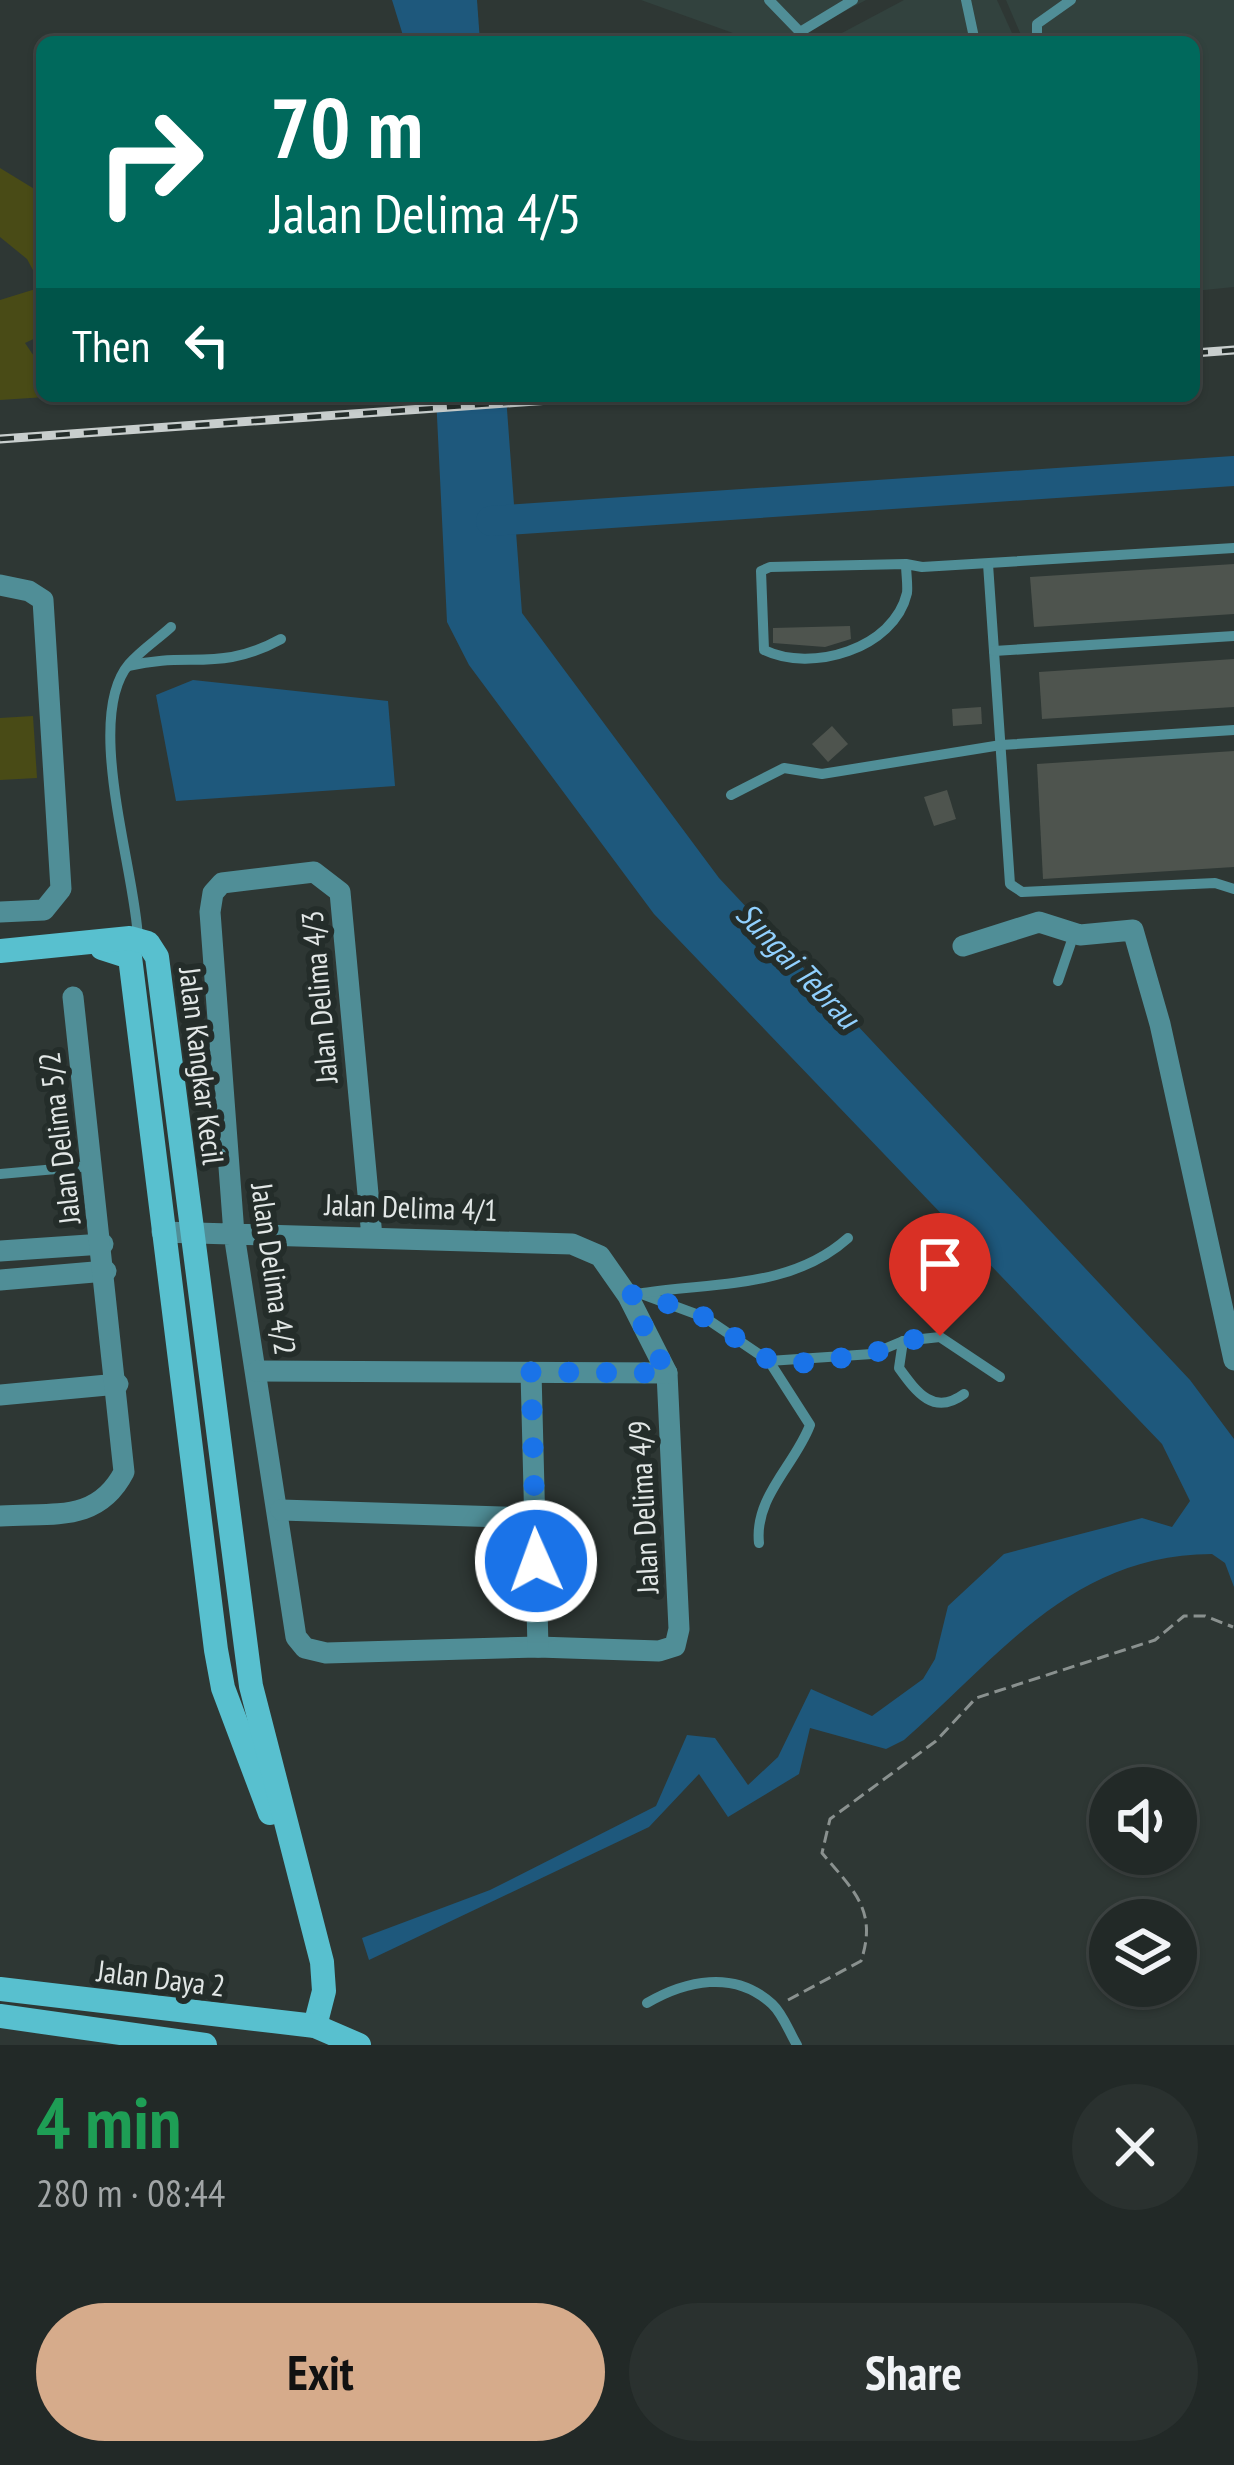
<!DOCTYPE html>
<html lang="en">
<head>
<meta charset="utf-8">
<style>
	body { margin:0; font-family:"PT Sans Narrow",sans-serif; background:#2a312f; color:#f1f3f6; height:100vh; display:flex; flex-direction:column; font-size:45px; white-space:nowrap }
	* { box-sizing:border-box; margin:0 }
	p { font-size:39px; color:#a2a6a7 }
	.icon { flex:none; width:66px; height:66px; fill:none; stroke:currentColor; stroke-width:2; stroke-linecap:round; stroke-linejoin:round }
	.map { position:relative; height:2045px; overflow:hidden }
	.side { display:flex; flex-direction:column; background:#222927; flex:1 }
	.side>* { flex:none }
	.guide { position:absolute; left:36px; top:36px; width:1164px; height:366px; border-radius:18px; box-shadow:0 3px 9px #0004,0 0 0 3px #3f4544; background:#00695c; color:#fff; overflow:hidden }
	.controls { position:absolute; left:1089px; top:1767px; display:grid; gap:24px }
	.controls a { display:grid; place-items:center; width:108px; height:108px; border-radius:50%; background:#222927; box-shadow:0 3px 9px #0004,0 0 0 3px #3f4544; font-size:60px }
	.pin { position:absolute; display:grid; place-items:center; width:102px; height:102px; color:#fff; margin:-123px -51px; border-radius:50% 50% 50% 0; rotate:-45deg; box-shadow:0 0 12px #0007 }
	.pin .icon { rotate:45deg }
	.me { position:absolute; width:132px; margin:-66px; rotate:358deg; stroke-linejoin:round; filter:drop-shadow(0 0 9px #0008) }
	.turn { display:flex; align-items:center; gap:42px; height:252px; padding:0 36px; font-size:54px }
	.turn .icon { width:156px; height:156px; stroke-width:2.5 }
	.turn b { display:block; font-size:84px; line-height:102px }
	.then { display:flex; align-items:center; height:114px; padding:0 36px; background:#0003; gap:24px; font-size:45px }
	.round { display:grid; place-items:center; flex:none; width:126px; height:126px; border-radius:63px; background:#2a312f }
	.summary { display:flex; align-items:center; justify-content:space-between; height:204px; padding:0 36px }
	h1 { font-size:72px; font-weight:800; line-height:90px; color:#1e9e55 }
	.cta { display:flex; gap:24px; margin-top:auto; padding:24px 36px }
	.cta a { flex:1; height:138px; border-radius:72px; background:#d6ab8b; color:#111; font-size:48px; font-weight:800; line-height:138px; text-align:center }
	.cta a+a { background:#2a312f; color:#f1f3f6 }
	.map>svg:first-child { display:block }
	.built { fill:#32423e }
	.green { fill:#494b16 }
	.water { fill:#1e587c }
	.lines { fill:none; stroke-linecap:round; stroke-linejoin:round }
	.river { stroke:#1e587c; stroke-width:30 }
	.building { fill:#4e544e }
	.path { stroke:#8a918f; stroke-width:3; stroke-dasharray:12 6; stroke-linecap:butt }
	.lane { stroke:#508e97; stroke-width:10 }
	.street { stroke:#508e97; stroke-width:21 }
	.secondary { stroke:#58c0cf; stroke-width:24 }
	.rail-casing { stroke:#c8cecd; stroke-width:9 }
	.rail { stroke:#242d2a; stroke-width:4.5; stroke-dasharray:14; stroke-linecap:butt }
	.route { stroke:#1a73e8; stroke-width:21; stroke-dasharray:0 37.8 }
	.labels { text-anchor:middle; stroke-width:12; stroke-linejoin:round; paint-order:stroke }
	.street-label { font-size:30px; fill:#e2e7e6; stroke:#242d2a }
	.water-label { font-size:33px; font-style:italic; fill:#91d0fe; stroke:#242d2a }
</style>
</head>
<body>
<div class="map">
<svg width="1234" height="2045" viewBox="0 0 1234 2045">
	<rect width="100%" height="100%" fill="#2e3734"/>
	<g class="built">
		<path d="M 641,0 L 866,0 L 798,36 L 733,33 Z"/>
		<path d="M 904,0 L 997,0 L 1016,42 L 825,42 Z"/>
		<path d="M 1006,0 L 1234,0 L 1234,287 L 1194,291 L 1194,42 L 1024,42 Z"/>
	</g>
	<g class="green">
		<path d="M 0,168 L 36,190 L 42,201 L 42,335 L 25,343 L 42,368 L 42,396 L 61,396 L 0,400 L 0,300 L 42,287 L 27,259 L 0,237 Z"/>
		<path d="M 33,716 L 37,778 L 0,780 L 0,718 Z"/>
	</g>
	<g class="water">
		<path d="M 392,0 L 477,0 L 480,42 L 405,42 Z"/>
		<path d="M 436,396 L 506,396 L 522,613 L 719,878 L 1190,1380 L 1234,1439 L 1234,1587 L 1225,1563 L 1212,1554 C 1071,1555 1000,1656 904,1740 L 886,1749 L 810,1728 L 799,1774 L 728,1817 L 699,1774 L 649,1827 L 369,1960 L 362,1938 L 490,1890 L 656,1806 L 687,1735 L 715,1738 L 748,1785 L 778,1757 L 811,1689 L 872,1716 L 923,1679 L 935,1659 L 948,1606 L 1004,1554 L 1142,1518 L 1172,1527 L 1190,1501 L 1162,1444 L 654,914 L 469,665 L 447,622 Z"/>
		<path d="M 193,680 L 388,701 L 395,786 L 176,801 L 156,695 Z"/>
	</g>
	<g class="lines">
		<path class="river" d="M 491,521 L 1234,471"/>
	</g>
	<g class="building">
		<path d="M 1234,564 L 1234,614 L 1034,627 L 1030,577 Z"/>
		<path d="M 850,626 L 851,639 L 825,647 L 773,643 L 773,628 Z"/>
		<path d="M 1234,659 L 1234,707 L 1042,719 L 1039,672 Z"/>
		<path d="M 981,707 L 982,724 L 953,726 L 952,709 Z"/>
		<path d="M 832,726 L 848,744 L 828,762 L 812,744 Z"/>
		<path d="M 1234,751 L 1234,867 L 1043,879 L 1037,764 Z"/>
		<path d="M 947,790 L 956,819 L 934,826 L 924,797 Z"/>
	</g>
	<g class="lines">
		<path class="path" d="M 788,2000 L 861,1961 C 878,1910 853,1890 822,1853 L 830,1819 L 936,1741 L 976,1698 L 1155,1640 L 1184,1616 L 1205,1616 L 1233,1627"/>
		<g class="lane">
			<path d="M 769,0 L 800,32 L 853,0"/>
			<path d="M 966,0 L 975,42"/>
			<path d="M 1037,42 L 1037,24 L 1071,0"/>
			<path d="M 906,564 C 906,573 908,585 907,593 C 894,649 811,673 764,650 L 761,571 L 770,567 L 906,564 L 922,567 L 1234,548"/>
			<path d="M 988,564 L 1010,884 L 1022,892 L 1215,883 L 1234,889"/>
			<path d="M 994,651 L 1234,636"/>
			<path d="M 129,666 C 189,651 219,673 281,639"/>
			<path d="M 731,795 L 784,768 L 822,774 L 1001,745 L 1234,730"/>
			<path d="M 138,939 C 136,873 83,718 129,664 C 141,650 158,639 171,627"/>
			<path d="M 1058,981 L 1074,934"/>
			<path d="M 0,1174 L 90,1166"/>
			<path d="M 639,1293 L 704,1317 L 769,1361 L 872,1354 L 903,1341 L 940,1337 L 1000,1377"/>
			<path d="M 643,1293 C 714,1282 791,1289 848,1238"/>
			<path d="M 903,1341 L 899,1368 C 917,1393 934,1416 964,1394"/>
			<path d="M 759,1543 C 754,1497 795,1465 810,1425 L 769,1361"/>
			<path d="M 647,2003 C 685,1981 734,1969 772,2004 C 783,2014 789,2032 797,2045"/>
		</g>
		<g class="street">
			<path d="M 0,585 L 29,591 L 43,600 L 61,889 L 44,910 L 0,912"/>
			<path d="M 963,946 L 1039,922 L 1080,935 L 1133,930 L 1160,1024 L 1234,1360"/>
			<path d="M 162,1232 C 298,1237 435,1239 572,1244 L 600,1256 L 628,1296 L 667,1373 L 679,1629 L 675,1646 L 659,1651 L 538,1647 L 326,1653 L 305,1648 L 296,1637 L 234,1234 L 210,912 L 213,893 L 222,883 L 314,872 L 340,892 L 372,1237"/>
			<path d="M 0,1251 L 103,1244"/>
			<path d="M 0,1280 L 106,1271"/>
			<path d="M 257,1371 L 667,1373"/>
			<path d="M 531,1372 L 538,1647"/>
			<path d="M 0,1395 L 118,1384"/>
			<path d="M 281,1510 L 535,1518"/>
			<path d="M 0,1516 C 52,1512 97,1524 124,1472 L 73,997"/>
		</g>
		<g class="secondary">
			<path d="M 102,948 L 130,957 L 216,1650 L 223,1688 L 270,1813"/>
			<path d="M 0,951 L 130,938 L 148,943 L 157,957 L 251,1686 L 322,1962 L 324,1991 L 315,2026"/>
			<path d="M 0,1989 L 315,2026 L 359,2045"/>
			<path d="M 0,2016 L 205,2045"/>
		</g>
		<defs>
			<g id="rail">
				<path d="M 1194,353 L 1234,350"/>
				<path d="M 0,439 L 606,396"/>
			</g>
		</defs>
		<use href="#rail" class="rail-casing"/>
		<use href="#rail" class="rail"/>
	</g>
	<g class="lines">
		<path class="route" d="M 536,1561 L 531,1372 L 667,1373 L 628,1296 L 639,1293 L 704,1317 L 769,1360 L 802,1363 L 872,1354 L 903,1341 L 940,1336"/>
	</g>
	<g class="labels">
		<g class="street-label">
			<text transform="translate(320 997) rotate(-95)" y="10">Jalan Delima 4/3</text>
			<text transform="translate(201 1066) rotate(83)" y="10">Jalan Kangkar Kecil</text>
			<text transform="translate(60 1138) rotate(-97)" y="10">Jalan Delima 5/2</text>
			<text transform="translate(411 1208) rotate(2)" y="10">Jalan Delima 4/1</text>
			<text transform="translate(273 1269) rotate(82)" y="10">Jalan Delima 4/2</text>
			<text transform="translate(644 1507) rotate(-93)" y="10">Jalan Delima 4/9</text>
			<text transform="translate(161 1979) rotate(7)" y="10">Jalan Daya 2</text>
		</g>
		<g class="water-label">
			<text transform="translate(798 965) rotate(46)" y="12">Sungai Tebrau</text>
		</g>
	</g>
</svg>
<div class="controls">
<a><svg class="icon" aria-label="sound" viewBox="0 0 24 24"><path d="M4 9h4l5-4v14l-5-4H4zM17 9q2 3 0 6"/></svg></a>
<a><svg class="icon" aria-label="layers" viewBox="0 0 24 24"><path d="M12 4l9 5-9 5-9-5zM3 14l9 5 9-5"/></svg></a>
</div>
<div class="pin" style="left:940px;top:1336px;background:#d93025"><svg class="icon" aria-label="arrive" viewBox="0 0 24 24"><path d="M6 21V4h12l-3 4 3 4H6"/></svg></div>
<svg class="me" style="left:536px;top:1561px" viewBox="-20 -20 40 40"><circle r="17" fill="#1a73e8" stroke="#fff" stroke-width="3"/><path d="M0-11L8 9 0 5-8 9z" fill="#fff"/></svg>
<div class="guide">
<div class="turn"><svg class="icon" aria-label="right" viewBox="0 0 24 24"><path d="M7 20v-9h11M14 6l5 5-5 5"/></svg><div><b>70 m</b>Jalan Delima 4/5</div></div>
<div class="then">Then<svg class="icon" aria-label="left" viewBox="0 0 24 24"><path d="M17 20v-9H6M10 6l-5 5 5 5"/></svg></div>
</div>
</div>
<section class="side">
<div class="summary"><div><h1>4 min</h1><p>280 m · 08:44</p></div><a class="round"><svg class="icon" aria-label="close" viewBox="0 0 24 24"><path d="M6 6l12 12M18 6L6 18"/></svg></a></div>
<div class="cta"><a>Exit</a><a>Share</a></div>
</section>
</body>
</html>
